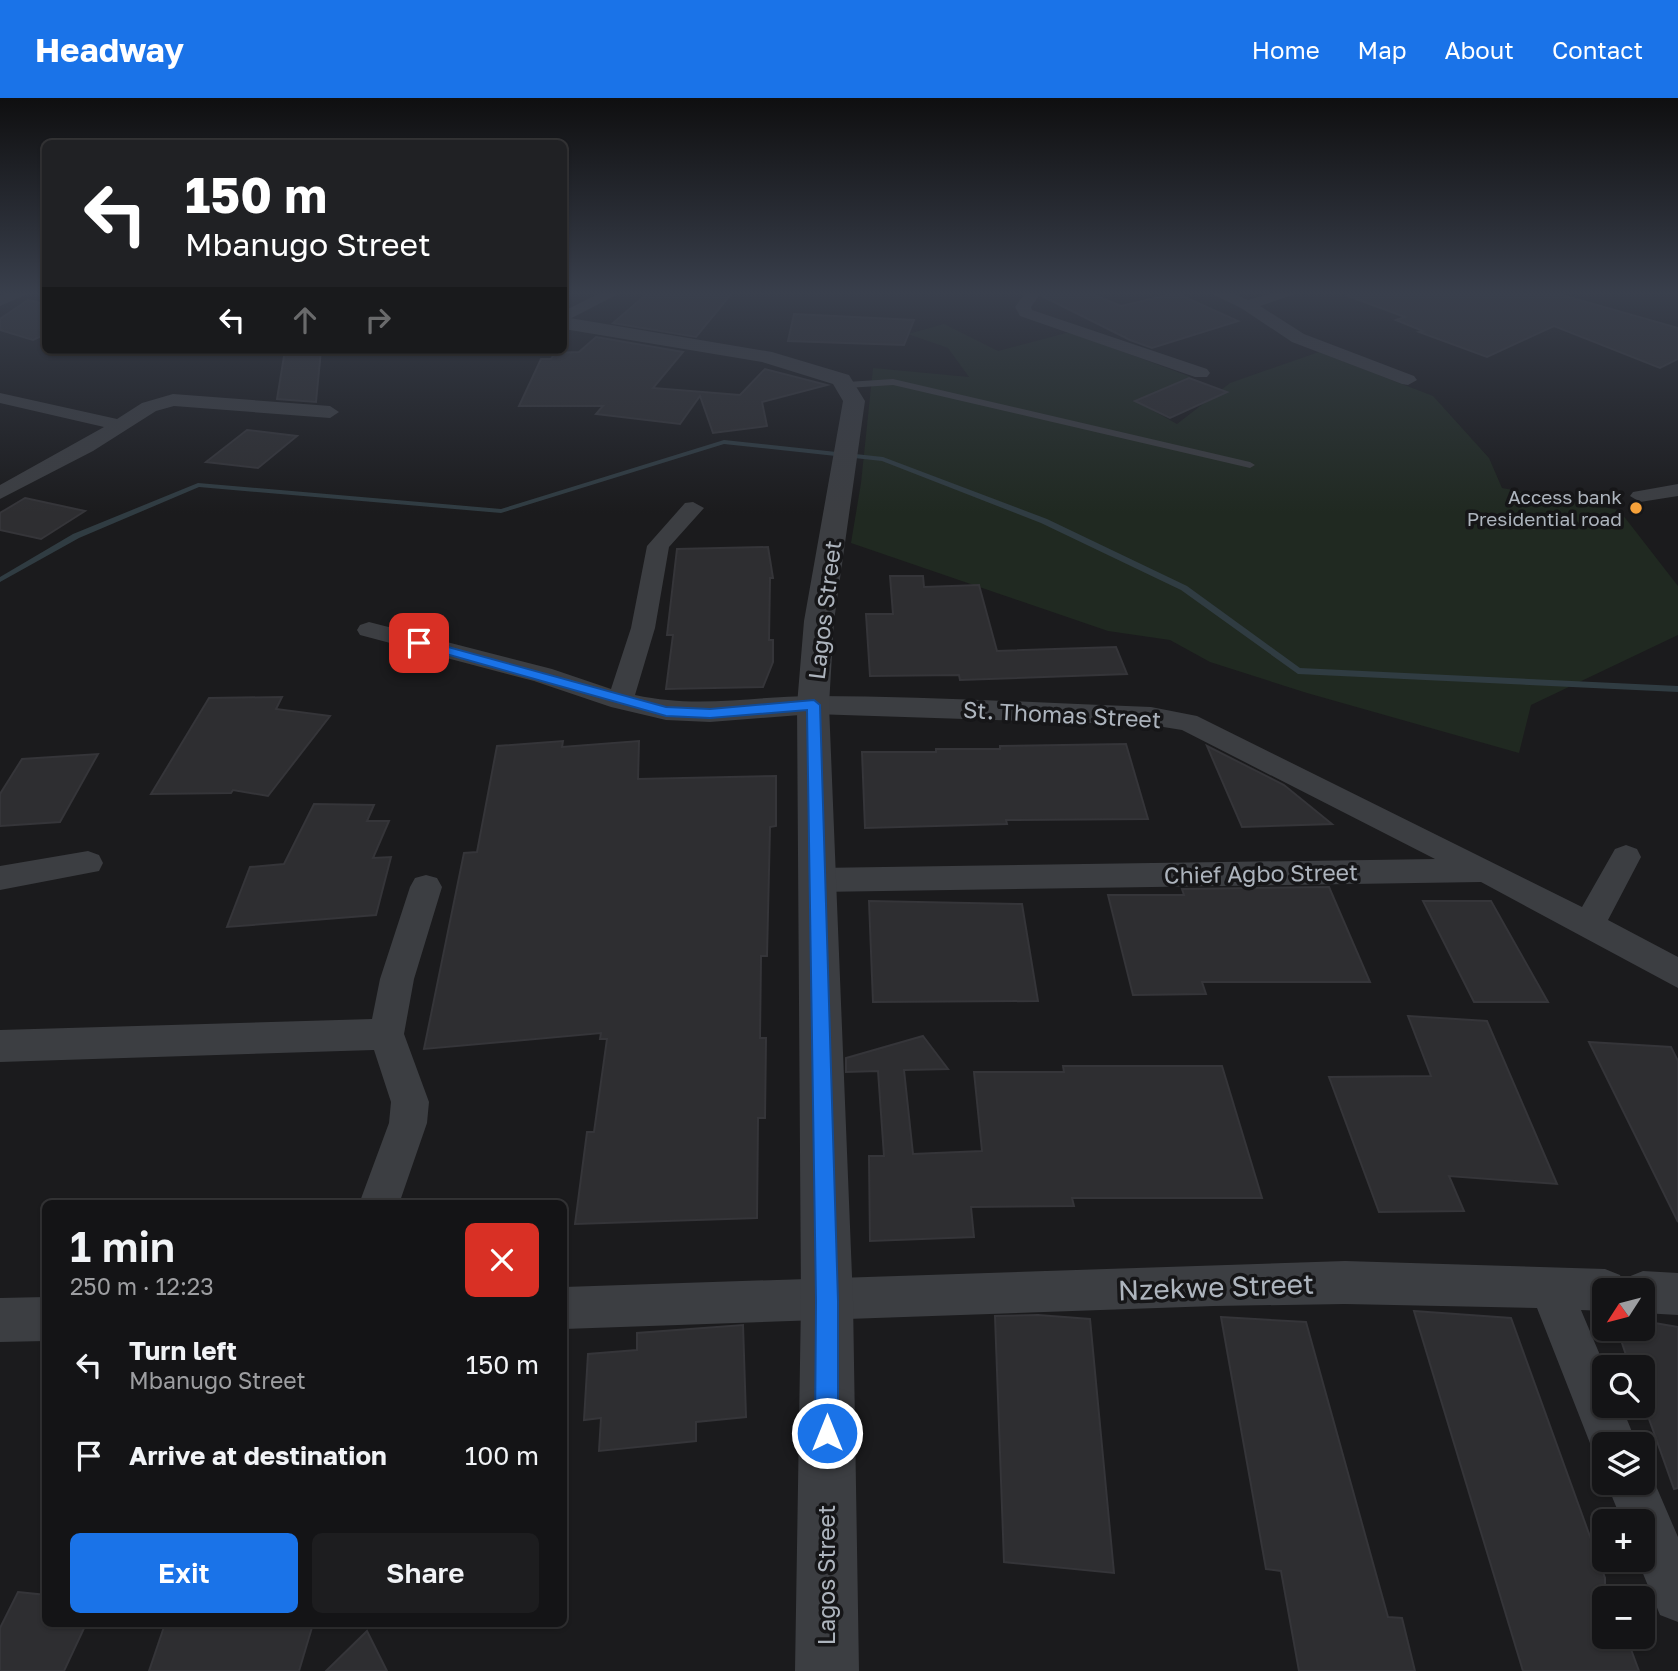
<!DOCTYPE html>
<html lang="en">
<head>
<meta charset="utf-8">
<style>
	body { margin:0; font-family:"Golos Text",sans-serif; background:#1d1d1f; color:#f1f3f6; height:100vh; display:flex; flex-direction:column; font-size:26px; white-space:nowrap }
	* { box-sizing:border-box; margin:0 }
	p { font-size:23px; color:#9d9ea1 }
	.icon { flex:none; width:38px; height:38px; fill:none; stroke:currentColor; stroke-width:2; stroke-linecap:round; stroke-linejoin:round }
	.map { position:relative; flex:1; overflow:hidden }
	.side { position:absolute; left:42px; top:1102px; width:525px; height:427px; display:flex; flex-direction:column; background:#141416; border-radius:10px; box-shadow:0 2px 5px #0004,0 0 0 2px #333335 }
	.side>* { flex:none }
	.top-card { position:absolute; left:42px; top:42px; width:525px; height:214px; border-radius:10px; box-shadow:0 2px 5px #0004,0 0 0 2px #333335; background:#202124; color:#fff; overflow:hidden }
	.needle { width:46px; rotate:234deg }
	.buttons { position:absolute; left:1592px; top:1180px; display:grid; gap:14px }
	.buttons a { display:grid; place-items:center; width:63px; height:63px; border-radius:10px; background:#141416; box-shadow:0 2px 5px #0004,0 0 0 2px #333335; font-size:35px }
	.pin { position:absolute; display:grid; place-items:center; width:60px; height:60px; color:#fff; margin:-30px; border-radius:14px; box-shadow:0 4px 10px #0006 }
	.me { position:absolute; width:77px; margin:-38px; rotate:0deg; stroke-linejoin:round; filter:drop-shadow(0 0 5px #0008) }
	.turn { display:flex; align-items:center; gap:24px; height:147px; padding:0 28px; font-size:32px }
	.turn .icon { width:91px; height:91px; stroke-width:2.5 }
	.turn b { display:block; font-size:49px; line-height:60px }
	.lanes { display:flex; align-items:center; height:66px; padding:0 28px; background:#0003; justify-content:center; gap:35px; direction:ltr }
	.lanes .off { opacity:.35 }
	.round { display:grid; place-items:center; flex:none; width:74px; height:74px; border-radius:10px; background:#1d1d1f }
	.headline { display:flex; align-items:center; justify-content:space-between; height:119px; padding:0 28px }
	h1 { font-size:42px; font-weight:600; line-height:52px }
	.action { display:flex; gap:14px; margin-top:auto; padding:14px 28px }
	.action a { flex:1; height:80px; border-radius:10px; background:#1a73e8; color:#fff; font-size:28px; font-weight:600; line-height:80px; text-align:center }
	.action a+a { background:#1d1d1f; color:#f1f3f6 }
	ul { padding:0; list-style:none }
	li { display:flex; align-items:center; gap:21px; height:91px; padding:0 28px }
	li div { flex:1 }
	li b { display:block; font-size:26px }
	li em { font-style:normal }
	header { display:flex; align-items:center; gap:42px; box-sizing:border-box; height:98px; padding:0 35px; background:#1a73e8; color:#fff }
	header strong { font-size:33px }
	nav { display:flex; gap:38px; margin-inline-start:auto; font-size:24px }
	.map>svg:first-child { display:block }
	.green { fill:#202921 }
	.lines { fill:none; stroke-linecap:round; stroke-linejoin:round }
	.stream { fill:#303c42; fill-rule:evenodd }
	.building { fill:#2e2e31; stroke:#353539; stroke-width:2 }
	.service { fill:#3c3e42; fill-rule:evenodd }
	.minor { fill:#3c3e42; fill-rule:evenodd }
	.tertiary { fill:#3c3e42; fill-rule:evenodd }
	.route { fill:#1a73e8; stroke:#114b97; stroke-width:2 }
	.poi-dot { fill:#f6a13a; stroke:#161618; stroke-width:2.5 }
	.labels { text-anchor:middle; stroke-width:7; stroke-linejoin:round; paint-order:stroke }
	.far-poi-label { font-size:19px; fill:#adb4bd; stroke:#161618; text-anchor:end }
	.street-label { font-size:23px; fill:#adb4bd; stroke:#161618 }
	.near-street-label { font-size:28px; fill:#adb4bd; stroke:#161618 }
</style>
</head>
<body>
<header>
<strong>Headway</strong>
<nav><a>Home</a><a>Map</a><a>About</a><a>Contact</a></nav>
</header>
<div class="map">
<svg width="1678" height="1573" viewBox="0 0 1678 1573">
	<rect width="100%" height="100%" fill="#1b1b1d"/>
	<path class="green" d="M 944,226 L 998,253 L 1070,234 L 1191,279 L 1136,303 L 1177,326 L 1230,285 L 1319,254 L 1433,298 L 1489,360 L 1502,390 L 1619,412 L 1678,488 L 1678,537 L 1531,607 L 1519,655 L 1307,595 L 1210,564 L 1170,542 L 1108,533 L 851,445 L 861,385 L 873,270 L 969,279 L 948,250 L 908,236 Z"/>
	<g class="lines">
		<path class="stream" d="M 724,342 L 883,359 L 1047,421 L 1187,488 L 1300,570 L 1678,588 L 1678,594 L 1298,576 L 1181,492 L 1041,425 L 882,363 L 724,346 L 501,415 L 199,389 L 79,440 L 0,484 L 0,479 L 73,436 L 198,385 L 501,411 Z"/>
	</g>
	<g class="building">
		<path d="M 648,195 L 732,195 L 696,239 L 613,225 Z"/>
		<path d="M 1044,195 L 1090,195 L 1121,208 L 1176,195 L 1238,223 L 1152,250 L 1130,242 L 1042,198 Z"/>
		<path d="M 1348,195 L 1555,195 L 1678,230 L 1678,261 L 1660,270 L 1554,228 L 1487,259 L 1419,234 L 1423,233 L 1396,222 L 1405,219 L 1348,198 Z"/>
		<path d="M 28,202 L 46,206 L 46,236 L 33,242 L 0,232 L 0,221 Z"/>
		<path d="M 794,216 L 914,222 L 904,247 L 788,243 Z"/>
		<path d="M 596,239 L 683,254 L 653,290 L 740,297 L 765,271 L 827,287 L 762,304 L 767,328 L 713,335 L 700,298 L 680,326 L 596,316 L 603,308 L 519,308 L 541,261 L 551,261 L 555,255 L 579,254 Z"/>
		<path d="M 285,252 L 321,252 L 316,304 L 277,301 Z"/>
		<path d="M 1189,280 L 1227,294 L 1170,320 L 1135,303 Z"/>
		<path d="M 247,332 L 297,338 L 258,370 L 206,364 Z"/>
		<path d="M 25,400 L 85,413 L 41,441 L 0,432 L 0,415 Z"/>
		<path d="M 768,449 L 773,480 L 770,480 L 769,542 L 773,542 L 773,564 L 763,589 L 666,591 L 673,537 L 667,537 L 677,451 Z"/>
		<path d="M 890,478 L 923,478 L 924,489 L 979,487 L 997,553 L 1116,549 L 1127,576 L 960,582 L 959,577 L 870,578 L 866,516 L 893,516 Z"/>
		<path d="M 282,599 L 276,611 L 330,618 L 268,698 L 233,692 L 231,695 L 151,696 L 209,600 Z"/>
		<path d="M 563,643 L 562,649 L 639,643 L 638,681 L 776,678 L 776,728 L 770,729 L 767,858 L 761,858 L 760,940 L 766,940 L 765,1020 L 758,1020 L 757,1120 L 575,1126 L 587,1034 L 594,1034 L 607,941 L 600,941 L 601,935 L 424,951 L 464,755 L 477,754 L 497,648 Z"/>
		<path d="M 1126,646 L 1148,721 L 1006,722 L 1007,726 L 865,730 L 862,654 L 936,654 L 936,651 L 1000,651 L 1000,648 Z"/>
		<path d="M 1207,648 L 1284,687 L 1332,726 L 1242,729 Z"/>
		<path d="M 98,656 L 60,724 L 0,728 L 0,696 L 22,661 Z"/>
		<path d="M 314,706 L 374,707 L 367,723 L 389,723 L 373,760 L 391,759 L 376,817 L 227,829 L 250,769 L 284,766 Z"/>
		<path d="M 1329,789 L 1370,884 L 1202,884 L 1206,896 L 1133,897 L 1108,797 L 1184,797 L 1182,791 Z"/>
		<path d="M 869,803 L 1022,806 L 1038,903 L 873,904 Z"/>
		<path d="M 1423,803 L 1491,803 L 1548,904 L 1474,904 Z"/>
		<path d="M 1408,918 L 1487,923 L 1557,1086 L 1449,1078 L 1464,1113 L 1379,1114 L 1329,979 L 1431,978 Z"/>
		<path d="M 923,938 L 948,971 L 904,972 L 913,1056 L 982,1053 L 974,974 L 1064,974 L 1063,968 L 1222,968 L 1262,1100 L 1072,1100 L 1074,1108 L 971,1109 L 974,1139 L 870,1143 L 869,1058 L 884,1058 L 878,973 L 846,974 L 846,960 Z"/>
		<path d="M 1589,944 L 1671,949 L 1678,963 L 1678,1124 Z"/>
		<path d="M 1414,1213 L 1511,1220 L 1605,1480 L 1605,1538 L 1626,1538 L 1639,1573 L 1523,1573 Z"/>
		<path d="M 1038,1217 L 1090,1221 L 1114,1475 L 1004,1464 L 995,1218 Z"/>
		<path d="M 1221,1219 L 1306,1224 L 1388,1519 L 1402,1520 L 1415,1573 L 1299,1573 L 1281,1473 L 1266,1471 Z"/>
		<path d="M 1643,1223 L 1678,1229 L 1678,1390 L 1674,1391 L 1643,1304 L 1643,1269 L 1630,1269 L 1617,1230 L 1643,1230 Z"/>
		<path d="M 743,1227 L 746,1319 L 696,1324 L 696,1343 L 599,1353 L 601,1320 L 584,1322 L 588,1256 L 637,1252 L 637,1235 Z"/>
		<path d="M 18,1494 L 46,1497 L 46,1526 L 86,1526 L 64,1573 L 0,1573 L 0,1530 Z"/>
		<path d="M 165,1526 L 313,1526 L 299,1573 L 149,1573 Z"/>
		<path d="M 367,1533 L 387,1573 L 326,1573 Z"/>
	</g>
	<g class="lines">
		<path class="service" d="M 893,281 L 1250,364 L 1255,367 L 1250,370 L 893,287 L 847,290 L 843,287 L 847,284 Z"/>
		<g class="minor">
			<path d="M 7,195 L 30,195 L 0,208 L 0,198 Z"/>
			<path d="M 600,195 L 620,195 L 564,224 L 564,213 Z"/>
			<path d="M 1025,195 L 1041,195 L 1031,209 L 1032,212 L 1207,271 L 1210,275 L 1207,279 L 1195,279 L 1020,218 L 1015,209 Z"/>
			<path d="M 1210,195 L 1232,195 L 1248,202 L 1273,195 L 1298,195 L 1260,208 L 1304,236 L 1414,278 L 1417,282 L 1408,287 L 1402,286 L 1292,244 L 1241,210 Z"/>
			<path d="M 0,295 L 117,321 L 142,305 L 173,296 L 330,308 L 339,314 L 330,320 L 174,308 L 156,313 L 93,353 L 0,401 L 0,387 L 104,329 L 0,305 Z"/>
			<path d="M 1678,386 L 1678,398 L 1640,404 L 1630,398 L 1633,394 Z"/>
			<path d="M 693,404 L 704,410 L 669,449 L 655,530 L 635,597 C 700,611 751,598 815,598 C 927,598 1039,605 1151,609 L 1197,618 L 1582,809 L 1615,751 L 1626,747 L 1637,751 L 1641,759 L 1608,822 L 1678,859 L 1678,890 L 1481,784 L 817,794 L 806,791 L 801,782 L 806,773 L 817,770 L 1435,761 L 1182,632 L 1151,627 L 813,616 L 710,624 L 666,622 L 611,609 L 534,583 L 360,537 L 357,532 L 360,527 L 369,524 L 552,571 L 611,591 L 631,530 L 647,448 L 685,405 Z"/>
			<path d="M 88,753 L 99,757 L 103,765 L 99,773 L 0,792 L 0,768 Z"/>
			<path d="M 426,777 L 437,780 L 442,789 L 414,881 L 404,936 L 429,1004 L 427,1025 L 399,1106 L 359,1106 L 389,1025 L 391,1004 L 374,952 L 0,964 L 0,932 L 372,921 L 380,881 L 410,789 L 415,780 Z"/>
			<path d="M 1345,1163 L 1605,1171 L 1620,1177 L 1624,1188 L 1628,1179 L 1643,1173 L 1678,1175 L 1678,1217 L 1643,1215 L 1643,1192 L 1605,1192 L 1605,1213 L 1581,1212 L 1605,1269 L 1605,1307 L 1621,1307 L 1637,1346 L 1605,1346 L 1605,1366 L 1597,1363 L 1537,1210 L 1345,1206 L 1214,1208 L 564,1231 L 564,1189 Z"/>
			<path d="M 46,1199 L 46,1243 L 0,1244 L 0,1200 Z"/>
			<path d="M 1643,1366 L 1647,1367 L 1678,1439 L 1678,1524 L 1660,1517 L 1637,1461 L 1643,1461 L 1643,1423 L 1622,1423 L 1606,1384 L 1643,1384 Z"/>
		</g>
		<path class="tertiary" d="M 564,219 L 772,254 L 849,277 L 865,303 L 834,523 L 829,607 L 853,1203 L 859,1573 L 795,1573 L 801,1203 L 797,607 L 804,523 L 843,303 L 833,286 L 762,264 L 564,231 Z"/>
	</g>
	<linearGradient id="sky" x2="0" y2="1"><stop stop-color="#0f0f10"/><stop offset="0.47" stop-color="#393f4c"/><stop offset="1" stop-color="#393f4c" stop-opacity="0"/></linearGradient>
	<rect width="1678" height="415" fill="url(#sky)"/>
	<path class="route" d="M 419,541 L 666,609 L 710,611 L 814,602 L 820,607 L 838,1203 L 838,1335 L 835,1344 L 827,1347 L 818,1344 L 815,1335 L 816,1203 L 807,612 L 710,620 L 666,618 L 414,547 L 414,542 Z"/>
	<circle class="poi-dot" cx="1636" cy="410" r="7"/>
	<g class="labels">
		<g class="far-poi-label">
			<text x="1622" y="406">Access bank<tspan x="1622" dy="22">Presidential road</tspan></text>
		</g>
		<g class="street-label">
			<text transform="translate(825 512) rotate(-83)" y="8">Lagos Street</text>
			<text transform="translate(1062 617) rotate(3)" y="8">St. Thomas Street</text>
			<text transform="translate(1261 776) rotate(-1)" y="8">Chief Agbo Street</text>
			<text transform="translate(827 1477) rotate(-90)" y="8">Lagos Street</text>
		</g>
		<g class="near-street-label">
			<text transform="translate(1216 1189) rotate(-2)" y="10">Nzekwe Street</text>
		</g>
	</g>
</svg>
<div class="buttons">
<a><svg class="needle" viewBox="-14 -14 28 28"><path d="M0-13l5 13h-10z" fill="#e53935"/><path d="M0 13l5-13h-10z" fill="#9d9ea1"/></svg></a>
<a><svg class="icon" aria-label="search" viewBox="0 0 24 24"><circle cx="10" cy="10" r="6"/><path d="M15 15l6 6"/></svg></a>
<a><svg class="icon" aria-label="layers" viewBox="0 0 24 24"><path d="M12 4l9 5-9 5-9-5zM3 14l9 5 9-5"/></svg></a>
<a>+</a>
<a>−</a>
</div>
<div class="pin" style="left:419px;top:545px;background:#d93025"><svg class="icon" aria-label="arrive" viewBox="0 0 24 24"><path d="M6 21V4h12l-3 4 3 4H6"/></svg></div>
<svg class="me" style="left:827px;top:1335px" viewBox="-20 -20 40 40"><circle r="17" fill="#1a73e8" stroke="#fff" stroke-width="3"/><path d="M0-11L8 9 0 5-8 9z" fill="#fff"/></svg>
<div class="top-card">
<div class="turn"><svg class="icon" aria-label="left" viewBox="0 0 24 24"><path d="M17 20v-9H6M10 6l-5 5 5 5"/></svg><div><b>150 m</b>Mbanugo Street</div></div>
<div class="lanes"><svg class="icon" aria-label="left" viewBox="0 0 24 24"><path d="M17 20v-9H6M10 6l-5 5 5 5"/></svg><svg class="icon off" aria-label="ahead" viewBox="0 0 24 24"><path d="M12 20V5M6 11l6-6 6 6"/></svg><svg class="icon off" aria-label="right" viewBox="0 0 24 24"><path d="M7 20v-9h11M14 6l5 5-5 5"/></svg></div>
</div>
<section class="side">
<div class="headline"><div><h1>1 min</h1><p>250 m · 12:23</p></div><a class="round" style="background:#d93025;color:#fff"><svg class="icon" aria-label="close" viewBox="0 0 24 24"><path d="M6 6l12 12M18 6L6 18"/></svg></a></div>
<ul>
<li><svg class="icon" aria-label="left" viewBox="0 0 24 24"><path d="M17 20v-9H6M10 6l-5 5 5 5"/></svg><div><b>Turn left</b><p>Mbanugo Street</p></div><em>150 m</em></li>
<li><svg class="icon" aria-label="arrive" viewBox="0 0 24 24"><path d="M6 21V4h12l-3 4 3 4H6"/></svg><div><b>Arrive at destination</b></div><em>100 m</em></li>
</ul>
<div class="action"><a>Exit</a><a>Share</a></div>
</section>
</div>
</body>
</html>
